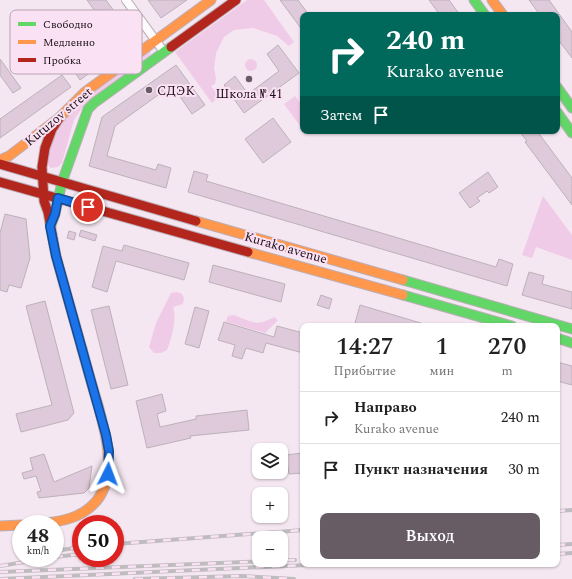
<!DOCTYPE html>
<html lang="ru">
<head>
<meta charset="utf-8">
<style>
	body { margin:0; font-family:Spectral,serif; background:#f2f2f2; color:#222; height:100vh; display:flex; flex-direction:column; font-size:15px; white-space:nowrap }
	* { box-sizing:border-box; margin:0 }
	p { font-size:13px; color:#767676 }
	.icon { flex:none; width:22px; height:22px; fill:none; stroke:currentColor; stroke-width:2; stroke-linecap:round; stroke-linejoin:round }
	.map { position:relative; flex:1; overflow:hidden }
	.side { position:absolute; left:300px; top:323px; width:260px; height:244px; display:flex; flex-direction:column; background:#fff; border-radius:8px; box-shadow:0 1px 3px #0004 }
	.side>* { flex:none }
	.banner { position:absolute; left:300px; top:12px; width:260px; height:122px; border-radius:8px; box-shadow:0 1px 3px #0004; background:#00695c; color:#fff; overflow:hidden }
	.fabs { position:absolute; left:252px; top:443px; display:grid; gap:8px }
	.fabs a { display:grid; place-items:center; width:36px; height:36px; border-radius:8px; background:#fff; box-shadow:0 1px 3px #0004; font-size:20px }
	.speed { position:absolute; left:12px; top:515px; display:flex; gap:8px; font-size:20px; font-weight:700; text-align:center }
	.speed>* { display:grid; place-content:center; width:52px; height:52px; border-radius:50%; background:#fff; box-shadow:0 1px 3px #0004; line-height:1 }
	.speed small { font-size:10px; font-weight:400 }
	.speed .limit { border:6px solid #d22; background:#fff; color:#111 }
	.pin { position:absolute; display:grid; place-items:center; width:34px; height:34px; color:#fff; margin:-17px; border:2px solid #fff; border-radius:50%; box-shadow:0 1px 4px #0007 }
	.me { position:absolute; width:44px; margin:-22px; rotate:3deg; stroke-linejoin:round; filter:drop-shadow(0 0 3px #0008) }
	.turn { display:flex; align-items:center; gap:14px; height:84px; padding:0 20px; font-size:18px }
	.turn .icon { width:52px; height:52px; stroke-width:2.5 }
	.turn b { display:block; font-size:28px; line-height:34px }
	.then { display:flex; align-items:center; height:38px; padding:0 20px; background:#0003; gap:8px; font-size:15px }
	.eta { display:flex; justify-content:space-evenly; align-items:center; height:68px; text-align:center }
	.eta b { font-size:24px; font-weight:600; line-height:28px }
	.cta { display:flex; gap:8px; margin-top:auto; padding:8px 20px }
	.cta a { flex:1; height:46px; border-radius:8px; background:#675c64; color:#fff; font-size:16px; font-weight:600; line-height:46px; text-align:center }
	ul { padding:0; list-style:none }
	li { display:flex; align-items:center; gap:12px; height:52px; padding:0 20px; border-top:1px solid #e0e0e0 }
	li div { flex:1 }
	li b { display:block; font-size:15px }
	li em { font-style:normal }
	.map>svg:first-child { display:block }
	.green { fill:#f0cbe7 }
	.building { fill:#decada; stroke:#bcb1b9 }
	.lines { fill:none; stroke-linecap:round; stroke-linejoin:round }
	.street-casing { stroke:#bbafb7; stroke-width:10 }
	.fast-casing { stroke:#bbafb7; stroke-width:11 }
	.slow-casing { stroke:#bbafb7; stroke-width:11 }
	.jam-casing { stroke:#bbafb7; stroke-width:11 }
	.street { stroke:#fefbfd; stroke-width:8 }
	.fast { stroke:#63d668; stroke-width:9 }
	.slow { stroke:#ff974d; stroke-width:9 }
	.jam { stroke:#b3261e; stroke-width:9 }
	.rail-casing { stroke:#bfbcbf; stroke-width:4 }
	.rail { stroke:#fbe1f4; stroke-width:2.5; stroke-dasharray:8; stroke-linecap:butt }
	.route-casing { stroke:#114b97; stroke-width:10 }
	.route { stroke:#1a73e8; stroke-width:7 }
	.poi-dot { fill:#675c64; stroke:#fbe1f4; stroke-width:1.5 }
	.labels { text-anchor:middle; stroke-width:4; stroke-linejoin:round; paint-order:stroke }
	.poi-label { font-size:13px; fill:#1a1118; stroke:#fbe1f4; text-anchor:start }
	.street-label { font-size:13px; fill:#1a1118; stroke:#fbe1f4 }
	.key { fill:#fbe1f4; stroke:#b8a3b2; stroke-width:1 }
	.key-label { font-size:11px; fill:#1a1118 }
</style>
</head>
<body>
<div class="map">
<svg width="572" height="579" viewBox="0 0 572 579">
	<rect width="100%" height="100%" fill="#f5e7f1"/>
	<g class="green">
		<path d="M 247,0 L 264,0 L 294,42 L 289,46 L 277,36 L 253,28 L 234,30 L 224,37 L 216,53 L 214,69 L 216,78 L 215,84 L 211,86 L 219,97 L 212,103 L 175,52 Z"/>
		<path d="M 149,50 L 151,51 L 150,55 L 84,105 L 74,120 L 62,163 L 58,167 L 51,168 L 48,165 L 47,161 L 53,137 L 70,110 Z"/>
		<circle cx="251" cy="65" r="6"/>
		<path d="M 295,96 L 303,106 L 303,130 L 284,104 Z"/>
		<path d="M 543,196 L 572,235 L 572,260 L 536,247 L 532,258 L 522,255 Z"/>
		<path d="M 177,292 L 182,294 L 184,298 L 183,304 L 173,307 C 177,320 172,337 167,350 L 161,353 L 154,353 L 149,347 L 156,323 L 171,293 Z"/>
		<path d="M 234,315 C 253,322 256,327 274,317 L 278,320 L 265,333 L 227,322 L 226,321 L 228,316 Z"/>
	</g>
	<g class="building">
		<path d="M 87,0 L 106,0 L 135,40 L 80,80 L 72,68 L 114,38 Z"/>
		<path d="M 148,0 L 187,0 L 161,18 Z"/>
		<path d="M 280,0 L 298,0 L 309,15 L 303,15 L 303,31 Z"/>
		<path d="M 429,0 L 449,0 L 460,15 L 440,15 Z"/>
		<path d="M 529,0 L 549,0 L 572,32 L 572,58 L 557,38 L 557,15 L 540,15 Z"/>
		<path d="M 278,45 L 299,73 L 244,113 L 224,85 L 235,76 L 248,94 L 279,71 L 267,54 Z"/>
		<path d="M 0,59 L 21,88 L 13,93 L 0,75 Z"/>
		<path d="M 176,65 L 205,105 L 192,114 L 172,85 L 115,126 L 107,156 L 156,170 L 158,164 L 171,168 L 166,188 L 89,166 L 102,117 Z"/>
		<path d="M 62,75 L 71,87 L 0,138 L 0,119 Z"/>
		<path d="M 273,118 L 291,142 L 263,163 L 245,139 Z"/>
		<path d="M 519,131 L 537,131 L 572,178 L 572,205 L 525,142 L 527,141 Z"/>
		<path d="M 194,171 L 208,175 L 206,181 L 496,267 L 499,259 L 513,264 L 507,286 L 188,192 Z"/>
		<path d="M 488,172 L 498,187 L 489,193 L 487,191 L 477,198 L 480,201 L 470,208 L 459,193 Z"/>
		<path d="M 5,214 L 26,219 L 30,258 L 21,288 L 9,285 L 7,292 L 0,290 L 0,233 Z"/>
		<path d="M 81,230 L 97,235 L 95,241 L 79,236 Z"/>
		<path d="M 69,231 L 76,233 L 74,240 L 67,238 Z"/>
		<path d="M 124,245 L 189,263 L 184,280 L 116,261 L 107,292 L 92,287 L 103,246 L 122,251 Z"/>
		<path d="M 213,265 L 285,284 L 281,302 L 209,282 Z"/>
		<path d="M 529,272 L 544,276 L 542,284 L 572,292 L 572,309 L 522,295 Z"/>
		<path d="M 321,295 L 332,299 L 329,309 L 317,305 Z"/>
		<path d="M 45,301 L 74,413 L 68,420 L 21,432 L 16,414 L 52,405 L 26,306 Z"/>
		<path d="M 360,305 L 424,324 L 423,326 L 364,326 L 355,323 Z"/>
		<path d="M 109,306 L 128,385 L 111,389 L 91,310 Z"/>
		<path d="M 195,307 L 209,311 L 199,348 L 185,344 Z"/>
		<path d="M 224,322 L 274,337 L 277,326 L 303,333 L 303,353 L 266,343 L 263,353 L 246,348 L 242,359 L 232,356 L 235,345 L 218,340 Z"/>
		<path d="M 557,362 L 572,366 L 572,385 L 557,381 Z"/>
		<path d="M 162,394 L 166,411 L 157,414 L 160,427 L 196,419 L 196,416 L 247,410 L 249,430 L 190,436 L 191,438 L 147,448 L 136,401 Z"/>
		<path d="M 303,453 L 303,473 L 289,474 L 286,455 Z"/>
		<path d="M 44,454 L 54,482 L 92,466 L 89,488 L 84,493 L 39,498 L 37,492 L 41,491 L 36,476 L 24,479 L 22,473 L 33,470 L 30,458 Z"/>
	</g>
	<g class="lines">
		<defs>
			<path id="street" d="M 126,0 L 164,52"/>
			<g id="fast">
				<path d="M 474,0 L 485,15"/>
				<path d="M 557,87 L 572,108"/>
				<path d="M 557,112 L 572,133"/>
				<path d="M 51,225 L 55,214 L 62,182 L 88,109 L 94,103 L 171,47"/>
				<path d="M 403,280 L 572,329"/>
				<path d="M 403,295 L 512,326"/>
				<path d="M 557,338 L 572,343"/>
			</g>
			<g id="slow">
				<path d="M 492,0 L 503,15"/>
				<path d="M 0,160 L 9,156 L 60,117 L 85,92 L 211,0"/>
				<path d="M 196,221 L 403,280"/>
				<path d="M 248,252 L 403,295"/>
				<path d="M 31,524 C 46,523 62,522 76,516 C 123,495 108,443 98,405 C 92,386 87,367 82,349"/>
				<path d="M 0,526 L 21,525"/>
			</g>
			<g id="jam">
				<path d="M 171,47 L 236,0"/>
				<path d="M 60,117 L 52,129 L 45,148 L 42,167 L 44,201 L 48,212 L 56,256 L 82,349"/>
				<path d="M 0,164 L 196,221"/>
				<path d="M 0,182 L 248,252"/>
			</g>
		</defs>
		<use href="#street" class="street-casing"/>
		<use href="#fast" class="fast-casing"/>
		<use href="#slow" class="slow-casing"/>
		<use href="#jam" class="jam-casing"/>
		<use href="#street" class="street"/>
		<use href="#fast" class="fast"/>
		<use href="#slow" class="slow"/>
		<use href="#jam" class="jam"/>
		<defs>
			<g id="rail">
				<path d="M 557,511 L 572,510"/>
				<path d="M 115,544 L 303,530"/>
				<path d="M 557,545 L 572,544"/>
				<path d="M 55,551 L 81,547"/>
				<path d="M 557,554 L 572,553"/>
				<path d="M 55,557 L 81,554"/>
				<path d="M 0,566 L 48,558"/>
				<path d="M 0,572 L 295,560"/>
				<path d="M 0,579 L 330,564"/>
				<path d="M 135,579 L 241,576 L 294,579"/>
			</g>
		</defs>
		<use href="#rail" class="rail-casing"/>
		<use href="#rail" class="rail"/>
	</g>
	<g class="lines">
		<defs>
			<path id="route" d="M 88,207 L 58,198 L 55,214 L 50,226 L 56,256 L 106,435 L 109,451 L 108,474"/>
		</defs>
		<use href="#route" class="route-casing"/>
		<use href="#route" class="route"/>
	</g>
	<g class="poi-dot">
		<circle cx="249" cy="79" r="4"/>
		<circle cx="149" cy="90" r="4"/>
	</g>
	<g class="labels">
		<g class="poi-label">
			<text x="157" y="95">СДЭК</text>
			<text x="249" y="98" text-anchor="middle">Школа № 41</text>
		</g>
		<g class="street-label">
			<text transform="translate(58 116) rotate(-40)" y="5">Kutuzov street</text>
			<text transform="translate(286 247) rotate(16)" y="5">Kurako avenue</text>
		</g>
	</g>
	<rect x="10" y="10" width="132" height="64" rx="6" class="key"/>
	<rect x="18" y="22" width="18" height="4" fill="#63d668"/>
	<rect x="18" y="40" width="18" height="4" fill="#ff974d"/>
	<rect x="18" y="58" width="18" height="4" fill="#b3261e"/>
	<g class="key-label">
		<text x="43" y="28">Свободно</text>
		<text x="43" y="46">Медленно</text>
		<text x="43" y="64">Пробка</text>
	</g>
</svg>
<div class="fabs">
<a><svg class="icon" aria-label="layers" viewBox="0 0 24 24"><path d="M12 4l9 5-9 5-9-5zM3 14l9 5 9-5"/></svg></a>
<a>+</a>
<a>−</a>
</div>
<div class="speed"><div>48<small>km/h</small></div><div class="limit">50</div></div>
<div class="pin" style="left:88px;top:207px;background:#d93025"><svg class="icon" aria-label="arrive" viewBox="0 0 24 24"><path d="M6 21V4h12l-3 4 3 4H6"/></svg></div>
<svg class="me" style="left:108px;top:474px" viewBox="-20 -20 40 40"><path d="M0-17L14 15 0 8-14 15z" fill="#1a73e8" stroke="#fff" stroke-width="4"/></svg>
<div class="banner">
<div class="turn"><svg class="icon" aria-label="right" viewBox="0 0 24 24"><path d="M7 20v-9h11M14 6l5 5-5 5"/></svg><div><b>240 m</b>Kurako avenue</div></div>
<div class="then">Затем<svg class="icon" aria-label="arrive" viewBox="0 0 24 24"><path d="M6 21V4h12l-3 4 3 4H6"/></svg></div>
</div>
<section class="side">
<div class="eta">
<div><b>14:27</b><p>Прибытие</p></div>
<div><b>1</b><p>мин</p></div>
<div><b>270</b><p>m</p></div>
</div>
<ul>
<li><svg class="icon" aria-label="right" viewBox="0 0 24 24"><path d="M7 20v-9h11M14 6l5 5-5 5"/></svg><div><b>Направо</b><p>Kurako avenue</p></div><em>240 m</em></li>
<li><svg class="icon" aria-label="arrive" viewBox="0 0 24 24"><path d="M6 21V4h12l-3 4 3 4H6"/></svg><div><b>Пункт назначения</b></div><em>30 m</em></li>
</ul>
<div class="cta"><a>Выход</a></div>
</section>
</div>
</body>
</html>
